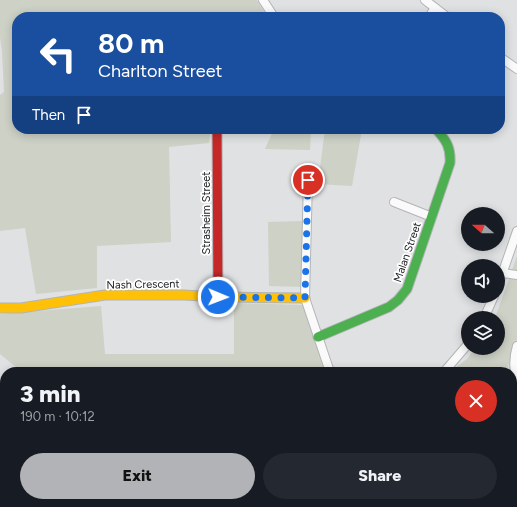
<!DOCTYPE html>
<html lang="en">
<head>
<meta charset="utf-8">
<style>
	body { margin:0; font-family:Figtree,sans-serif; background:#242831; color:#f1f3f6; height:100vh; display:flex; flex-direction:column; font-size:15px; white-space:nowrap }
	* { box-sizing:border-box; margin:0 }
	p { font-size:13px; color:#9ea1a6 }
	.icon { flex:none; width:22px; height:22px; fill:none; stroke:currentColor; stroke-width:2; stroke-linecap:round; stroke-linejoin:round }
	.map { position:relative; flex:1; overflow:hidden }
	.side { position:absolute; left:0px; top:367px; width:517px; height:140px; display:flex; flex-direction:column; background:#171b24; border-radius:16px 16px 0 0; box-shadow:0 2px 10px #0003 }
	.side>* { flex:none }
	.banner { position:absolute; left:12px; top:12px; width:493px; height:122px; border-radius:16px; box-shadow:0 2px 10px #0003; background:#1a4fa0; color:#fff; overflow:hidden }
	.needle { width:26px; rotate:291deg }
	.buttons { position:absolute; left:461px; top:207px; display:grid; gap:8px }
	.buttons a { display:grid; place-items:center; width:44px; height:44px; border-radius:50%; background:#171b24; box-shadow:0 2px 10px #0003; font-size:20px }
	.pin { position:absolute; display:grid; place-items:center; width:34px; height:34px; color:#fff; margin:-17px; border:2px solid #fff; border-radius:50%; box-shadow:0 1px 4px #0007 }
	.me { position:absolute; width:44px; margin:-22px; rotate:91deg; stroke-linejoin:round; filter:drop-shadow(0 0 3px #0008) }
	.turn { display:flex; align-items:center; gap:14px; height:84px; padding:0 20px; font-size:18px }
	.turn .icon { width:52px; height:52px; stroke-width:2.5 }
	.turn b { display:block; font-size:28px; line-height:34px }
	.then { display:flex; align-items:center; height:38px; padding:0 20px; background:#0003; gap:8px; font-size:15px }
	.round { display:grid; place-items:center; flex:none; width:42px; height:42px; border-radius:21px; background:#242831 }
	.summary { display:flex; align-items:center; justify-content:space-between; height:68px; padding:0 20px }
	h1 { font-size:24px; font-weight:800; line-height:30px }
	.action { display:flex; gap:8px; margin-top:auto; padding:8px 20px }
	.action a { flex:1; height:46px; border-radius:24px; background:#b2b3b6; color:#111; font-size:16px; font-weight:800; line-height:46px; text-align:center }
	.action a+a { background:#242831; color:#f1f3f6 }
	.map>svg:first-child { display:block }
	.green { fill:#cdd1c6 }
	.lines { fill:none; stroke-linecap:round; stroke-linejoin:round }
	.street-casing { stroke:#b3b4b6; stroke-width:10 }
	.fast-casing { stroke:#b3b4b6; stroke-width:11 }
	.slow-casing { stroke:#b3b4b6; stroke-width:11 }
	.jam-casing { stroke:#b3b4b6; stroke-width:11 }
	.street { stroke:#fafafb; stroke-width:8 }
	.fast { stroke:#4caf50; stroke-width:9 }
	.slow { stroke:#ffc107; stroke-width:9 }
	.jam { stroke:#c62828; stroke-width:9 }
	.route { stroke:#1a73e8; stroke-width:7; stroke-dasharray:0 12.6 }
	.labels { text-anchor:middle; stroke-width:3.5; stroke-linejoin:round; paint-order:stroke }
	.street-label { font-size:11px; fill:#212224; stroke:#fff }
</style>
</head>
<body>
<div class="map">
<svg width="517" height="507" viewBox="0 0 517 507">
	<rect width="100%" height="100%" fill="#dfe1e3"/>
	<g class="green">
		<path d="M 0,0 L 257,0 L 267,17 L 17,17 L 17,129 L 211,129 L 209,143 L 169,147 L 171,242 L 97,246 L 97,288 L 36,294 L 25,228 L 0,231 L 0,95 L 4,92 L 2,52 L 0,37 Z"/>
		<path d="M 274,129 L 311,129 L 310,150 L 265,149 Z"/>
		<path d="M 325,129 L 362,129 L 352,186 L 318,184 Z"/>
		<path d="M 303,221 L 304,287 L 269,286 L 268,222 Z"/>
		<path d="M 517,256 L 517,339 L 508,366 L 510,372 L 450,372 L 468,358 L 475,348 L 498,348 L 498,318 L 495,318 Z"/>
		<path d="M 234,303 L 303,305 L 325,372 L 22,372 L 0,354 L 0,314 L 101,306 L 105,354 L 234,354 Z"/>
		<path d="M 66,502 L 148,502 L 137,507 L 66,507 Z"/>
		<path d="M 231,502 L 281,502 L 278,504 L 279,507 L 221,507 Z"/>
	</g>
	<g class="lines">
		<defs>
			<g id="street">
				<path d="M 263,0 L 274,17"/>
				<path d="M 425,0 L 447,17"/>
				<path d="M 429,17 L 435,8"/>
				<path d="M 500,57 L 517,69"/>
				<path d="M 308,180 L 305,298 L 330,372"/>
				<path d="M 394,202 L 432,217"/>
				<path d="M 503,273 L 517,275"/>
				<path d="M 498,286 L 517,231"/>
				<path d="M 484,318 L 494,296"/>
				<path d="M 517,346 C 513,359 513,369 517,382"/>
				<path d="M 444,372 L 468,344"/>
				<path d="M 0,389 L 5,426"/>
				<path d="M 512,413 L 517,411"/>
				<path d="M 17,502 L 18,507"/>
				<path d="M 300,507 L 302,502"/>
			</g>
			<path id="fast" d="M 318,337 L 389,307 L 398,300 L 407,289 L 450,163 C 451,147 446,140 436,129"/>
			<path id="slow" d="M 0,308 L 21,308 L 105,295 L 184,295 L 218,297 L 305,298"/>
			<path id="jam" d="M 217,129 L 218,297"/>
		</defs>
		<use href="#street" class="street-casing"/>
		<use href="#fast" class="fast-casing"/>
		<use href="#slow" class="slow-casing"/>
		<use href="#jam" class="jam-casing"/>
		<use href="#street" class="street"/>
		<use href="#fast" class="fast"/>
		<use href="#slow" class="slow"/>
		<use href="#jam" class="jam"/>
	</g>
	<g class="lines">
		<path class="route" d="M 218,297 L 305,298 L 308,180"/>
	</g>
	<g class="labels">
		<g class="street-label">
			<text transform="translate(206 213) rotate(-90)" y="4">Strasheim Street</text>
			<text transform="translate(407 252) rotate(-71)" y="4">Malan Street</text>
			<text transform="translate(143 284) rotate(-1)" y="4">Nash Crescent</text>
		</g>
	</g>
</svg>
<div class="buttons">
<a><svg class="needle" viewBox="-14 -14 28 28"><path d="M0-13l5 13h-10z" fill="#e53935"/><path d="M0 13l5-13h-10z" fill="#9ea1a6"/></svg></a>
<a><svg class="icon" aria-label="sound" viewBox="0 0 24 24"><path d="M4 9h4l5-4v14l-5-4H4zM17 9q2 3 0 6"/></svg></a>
<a><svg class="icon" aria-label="layers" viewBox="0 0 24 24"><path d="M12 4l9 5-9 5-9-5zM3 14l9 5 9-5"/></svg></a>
</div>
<div class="pin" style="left:308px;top:180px;background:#d93025"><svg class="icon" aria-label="arrive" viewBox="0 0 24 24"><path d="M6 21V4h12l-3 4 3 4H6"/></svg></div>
<svg class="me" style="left:218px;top:297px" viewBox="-20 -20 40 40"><circle r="17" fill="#1a73e8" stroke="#fff" stroke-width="3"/><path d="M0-11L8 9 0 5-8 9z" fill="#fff"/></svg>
<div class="banner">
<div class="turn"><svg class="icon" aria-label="left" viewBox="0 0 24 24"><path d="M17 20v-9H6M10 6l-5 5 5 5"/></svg><div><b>80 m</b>Charlton Street</div></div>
<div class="then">Then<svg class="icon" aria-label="arrive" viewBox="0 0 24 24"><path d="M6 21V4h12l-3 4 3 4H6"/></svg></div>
</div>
<section class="side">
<div class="summary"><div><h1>3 min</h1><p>190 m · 10:12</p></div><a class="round" style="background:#d93025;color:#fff"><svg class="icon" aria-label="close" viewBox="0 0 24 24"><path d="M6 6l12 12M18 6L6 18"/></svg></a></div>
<div class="action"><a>Exit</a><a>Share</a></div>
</section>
</div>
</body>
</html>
